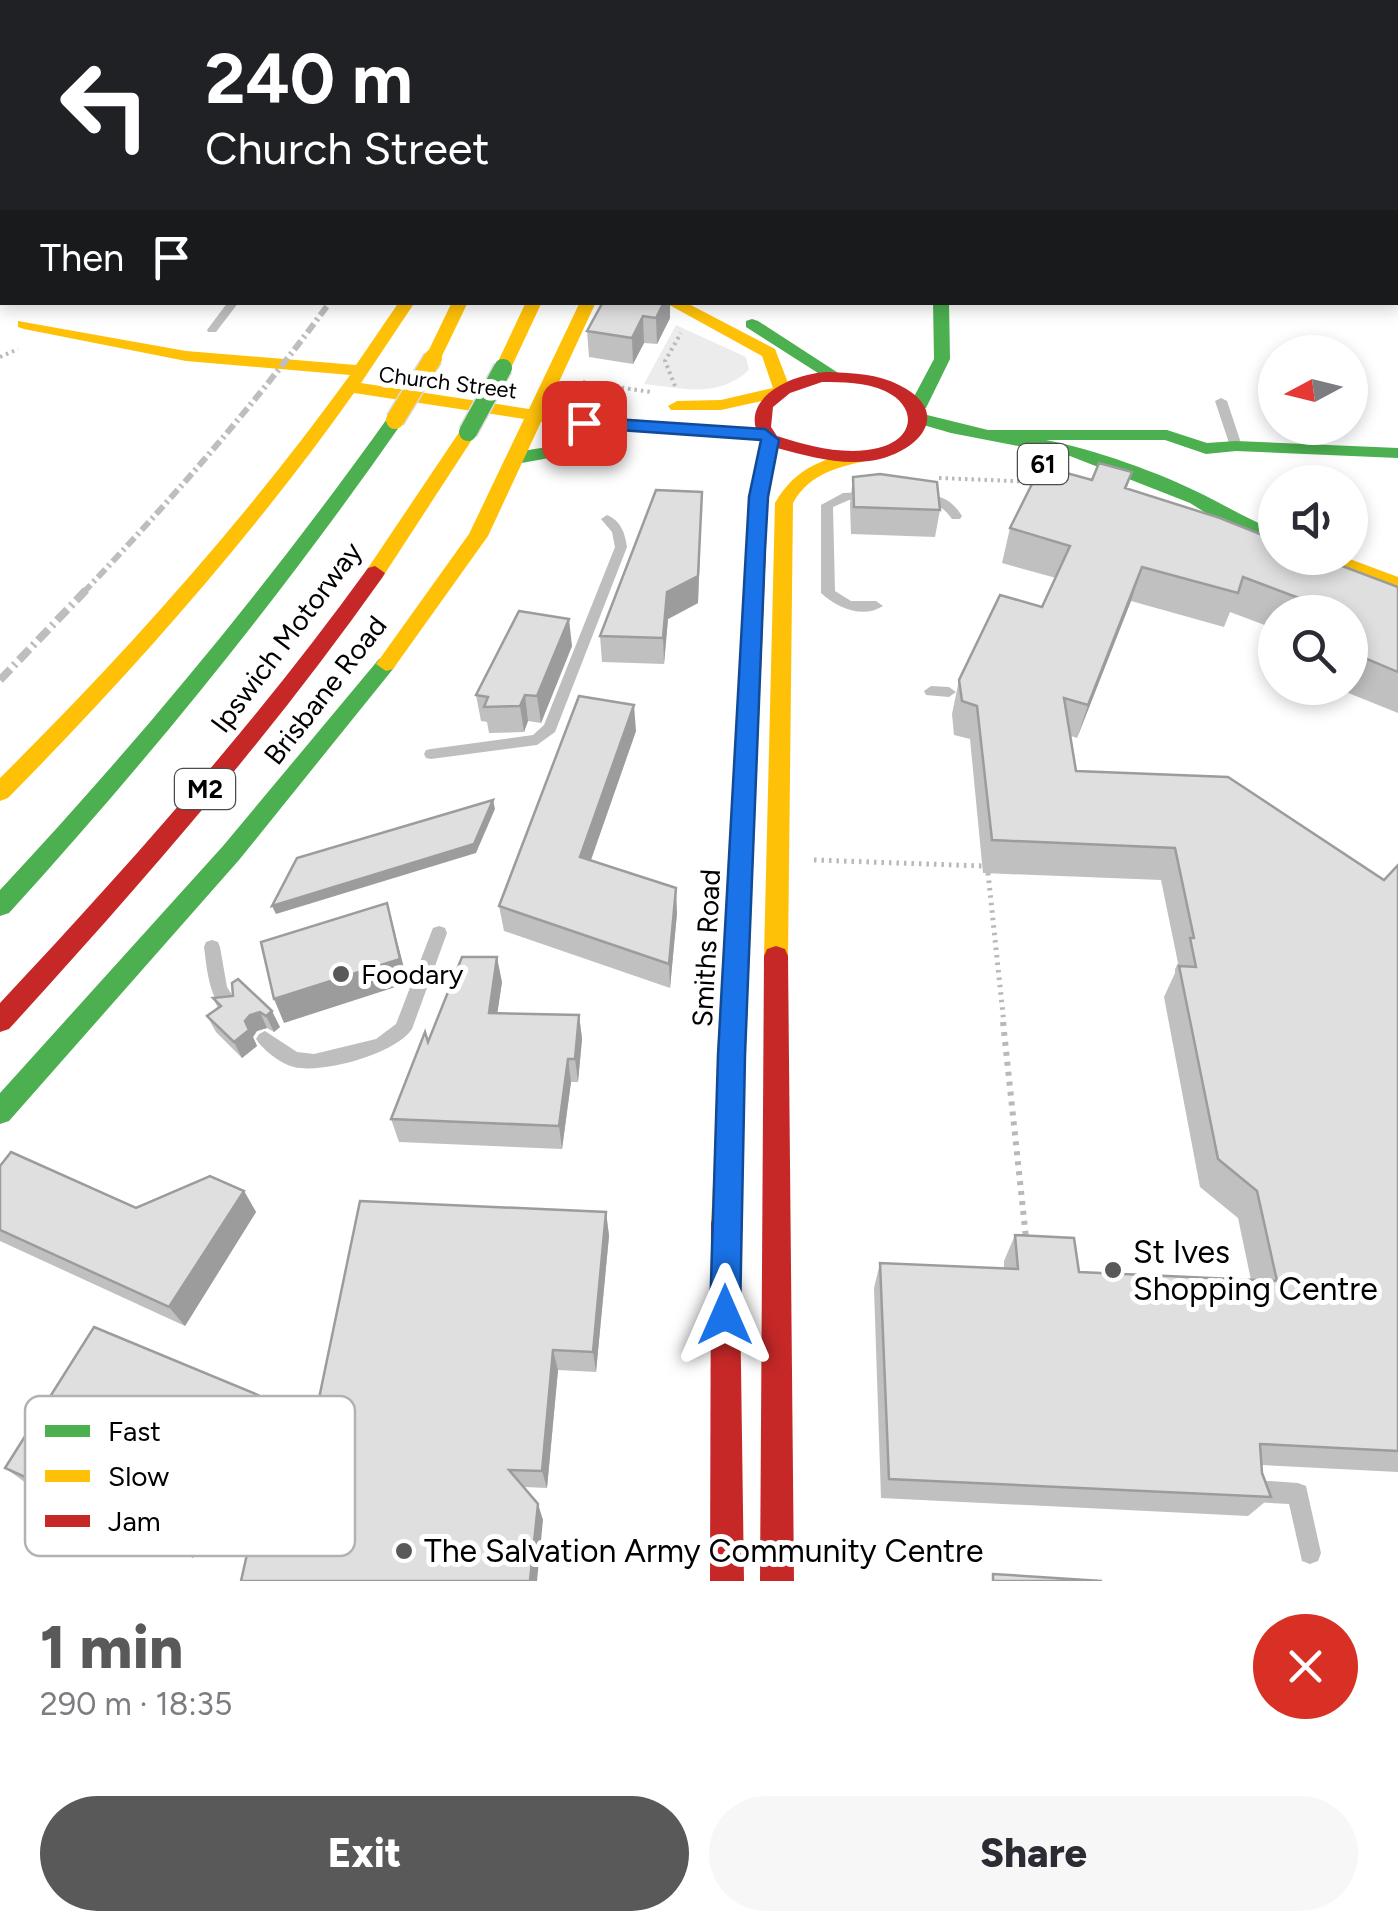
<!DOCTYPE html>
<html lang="en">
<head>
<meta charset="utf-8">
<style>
	body { margin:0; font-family:Figtree,sans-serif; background:#f7f7f7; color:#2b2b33; height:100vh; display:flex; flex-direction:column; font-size:38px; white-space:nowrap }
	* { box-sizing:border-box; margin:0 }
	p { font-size:32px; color:#7c7c81 }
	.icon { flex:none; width:55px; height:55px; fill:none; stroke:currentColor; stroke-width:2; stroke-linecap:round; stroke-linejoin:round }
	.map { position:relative; height:1581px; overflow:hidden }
	.sheet { display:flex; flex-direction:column; background:#fff; flex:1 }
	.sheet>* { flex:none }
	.top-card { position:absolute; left:0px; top:0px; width:1400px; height:305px; box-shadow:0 5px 15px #0003; background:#202124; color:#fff; overflow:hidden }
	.needle { width:65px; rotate:263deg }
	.fabs { position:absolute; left:1258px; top:335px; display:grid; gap:20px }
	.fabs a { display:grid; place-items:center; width:110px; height:110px; border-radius:50%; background:#fff; box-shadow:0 5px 15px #0003; font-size:50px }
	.pin { position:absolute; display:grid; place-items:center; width:85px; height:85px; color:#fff; margin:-42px; border-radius:20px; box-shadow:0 5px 15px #0006 }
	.me { position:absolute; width:110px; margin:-55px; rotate:0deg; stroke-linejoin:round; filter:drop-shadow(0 0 8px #0008) }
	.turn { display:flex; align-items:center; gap:35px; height:210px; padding:0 40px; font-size:45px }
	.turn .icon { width:130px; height:130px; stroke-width:2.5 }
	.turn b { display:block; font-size:70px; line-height:85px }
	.then { display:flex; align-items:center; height:95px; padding:0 40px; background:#0003; gap:20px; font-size:38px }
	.round { display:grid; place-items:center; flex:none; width:105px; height:105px; border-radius:52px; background:#f7f7f7 }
	.head { display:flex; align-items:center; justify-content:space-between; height:170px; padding:0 40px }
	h1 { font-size:60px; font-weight:800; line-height:75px; color:#595959 }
	.button { display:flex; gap:20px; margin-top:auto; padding:20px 40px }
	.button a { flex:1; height:115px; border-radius:60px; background:#595959; color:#fff; font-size:40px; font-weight:800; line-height:115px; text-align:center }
	.button a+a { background:#f7f7f7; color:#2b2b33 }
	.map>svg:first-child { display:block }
	.green { fill:#ececec }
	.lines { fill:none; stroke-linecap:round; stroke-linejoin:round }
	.path-far2 { stroke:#b9b9b9; stroke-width:4; stroke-dasharray:2.5 4; stroke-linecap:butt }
	.path-far1 { stroke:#b9b9b9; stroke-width:5; stroke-dasharray:2.5 5; stroke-linecap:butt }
	.path { stroke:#b9b9b9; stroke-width:6; stroke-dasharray:4 6; stroke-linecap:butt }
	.lane { fill:#bebebe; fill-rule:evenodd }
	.street { stroke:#bebebe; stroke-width:30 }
	.fast { fill:#4caf50; fill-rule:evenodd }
	.slow { fill:#ffc107; fill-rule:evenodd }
	.jam { fill:#c62828; fill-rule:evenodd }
	.rail-far1 { stroke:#bebebe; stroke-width:6; stroke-dasharray:11 4 2.5 4; stroke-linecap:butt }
	.rail { stroke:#bebebe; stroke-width:8; stroke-dasharray:15 5 2.5 5; stroke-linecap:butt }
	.fast-bridge-casing { stroke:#dbdbdb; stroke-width:21; stroke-linecap:butt }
	.slow-bridge-casing { stroke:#dbdbdb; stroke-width:21; stroke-linecap:butt }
	.fast-bridge { stroke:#4caf50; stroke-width:18 }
	.slow-bridge { stroke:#ffc107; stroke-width:18 }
	.wall { fill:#c0c0c0 }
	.shaded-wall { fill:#9c9c9c }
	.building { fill:#dfdfdf; stroke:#9c9c9c; stroke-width:2.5 }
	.route { fill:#1a73e8; stroke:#114b97; stroke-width:2.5 }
	.poi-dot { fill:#595959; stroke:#fff; stroke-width:4 }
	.labels { text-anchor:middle; stroke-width:10; stroke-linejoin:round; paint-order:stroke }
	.far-street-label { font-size:22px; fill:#000; stroke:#fff }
	.shield { fill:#fff; stroke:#4c4c4c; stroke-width:2.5 }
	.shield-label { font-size:25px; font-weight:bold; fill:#000 }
	.street-label { font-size:28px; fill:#000; stroke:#fff }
	.poi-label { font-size:28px; fill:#000; stroke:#fff; text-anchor:start }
	.near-poi-label { font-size:32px; fill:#000; stroke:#fff; text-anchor:start }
	.key { fill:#fff; stroke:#b2b2b2; stroke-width:2.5 }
	.key-label { font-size:28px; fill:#000 }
</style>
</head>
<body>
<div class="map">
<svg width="1398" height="1581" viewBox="0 0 1398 1581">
	<rect width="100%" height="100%" fill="#fff"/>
	<g class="green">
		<path d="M 0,0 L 181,0 L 2,2 L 0,237 Z"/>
		<path d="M 676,325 L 746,357 L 749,370 C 717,399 683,388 644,384 Z"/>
	</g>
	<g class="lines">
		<g class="path-far2">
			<path d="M 0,357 L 18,349"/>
			<path d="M 583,382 L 651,392"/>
			<path d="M 675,386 L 665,361 L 681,333"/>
			<path d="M 939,478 L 1038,482"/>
		</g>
		<g class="path-far1">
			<path d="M 814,860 L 983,866"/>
			<path d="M 988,873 L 1004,1024"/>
		</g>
		<path class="path" d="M 1003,1022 L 1026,1238"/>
		<g class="lane">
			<rect x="392" y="0" width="8" height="2"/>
			<path d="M 228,302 L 239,302 L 216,332 L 208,332 L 207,330 Z"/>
			<path d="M 1221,398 L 1227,401 L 1242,446 L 1240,449 L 1232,449 L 1230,446 L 1215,401 Z"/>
			<path d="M 865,492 L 871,496 L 869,499 L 849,500 L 833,507 L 835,591 L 851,601 L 876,601 L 883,606 C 863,619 837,608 821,593 L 821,505 L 843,493 Z"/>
			<path d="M 919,494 C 939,495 951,498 962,516 L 960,519 L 952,519 C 941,503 932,504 915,501 L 913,498 Z"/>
			<path d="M 607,515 C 621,521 625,533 627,547 L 555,732 L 537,745 L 431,759 L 426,758 L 424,754 L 426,750 L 431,749 L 533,735 L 544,725 L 615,547 L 612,532 L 601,519 Z"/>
			<path d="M 931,686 L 949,687 L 956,692 L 949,697 L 926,695 L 924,691 Z"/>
			<path d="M 439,926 L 445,928 L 447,933 L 412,1029 C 395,1054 323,1074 294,1067 C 281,1064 263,1050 256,1039 L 259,1034 L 265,1031 L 297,1052 L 314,1054 L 376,1039 L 396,1024 L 431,933 L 433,928 Z"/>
			<path d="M 212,940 L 218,942 L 220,947 L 227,987 L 239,1006 L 237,1011 C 209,1015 207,967 204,947 L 206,942 Z"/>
			<path d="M 1254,1480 L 1298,1483 L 1306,1486 L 1321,1553 L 1318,1561 L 1310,1564 L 1302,1561 L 1289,1504 L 1254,1502 L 1246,1499 L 1243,1491 L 1246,1483 Z"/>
		</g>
		<path class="street" d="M 1398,19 L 1398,20"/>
		<g class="fast">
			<rect x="961" y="0" width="12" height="2"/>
			<path d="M 2,272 L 2,284 L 0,285 L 0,273 Z"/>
			<path d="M 933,302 L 949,302 L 950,359 L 926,408 L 917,413 L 908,408 L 934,359 Z"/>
			<path d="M 752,319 L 758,321 L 846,378 L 844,382 L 832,382 L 746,327 L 746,321 Z"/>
			<path d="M 919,413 L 988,430 L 1167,430 L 1207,443 L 1236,441 L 1398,448 L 1398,458 L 1236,451 L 1206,454 L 1165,440 L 1046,440 C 1096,450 1158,472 1204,495 C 1228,507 1249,520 1275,530 L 1275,543 L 1222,523 L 1190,503 L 1070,456 L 951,433 L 913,422 L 910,418 Z"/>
			<path d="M 395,415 L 404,420 C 283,594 151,757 9,913 L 0,916 L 0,890 C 140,740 270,583 389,416 Z"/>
			<path d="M 610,437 L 616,438 L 616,446 L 516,464 L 507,458 L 516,452 Z"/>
			<path d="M 386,657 L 396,664 L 393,669 L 239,860 L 9,1121 L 0,1124 L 0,1093 L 223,846 L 379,659 Z"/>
		</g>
		<g class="slow">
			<rect x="522" y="0" width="12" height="2"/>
			<path d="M 399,302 L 415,302 L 361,383 L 529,409 L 580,302 L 596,302 L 545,412 L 765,430 L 774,435 L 765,440 L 584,428 L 541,422 L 488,536 L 393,669 L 386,671 L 376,664 L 469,534 L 524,419 L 354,393 C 251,538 133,671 8,798 L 0,801 L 0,778 C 127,652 245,520 350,375 L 186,361 L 24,329 L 18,327 L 18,321 L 186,351 L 356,365 Z"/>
			<path d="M 452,302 L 468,302 L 441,358 L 433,363 L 427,362 L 425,358 Z"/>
			<path d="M 526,302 L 542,302 L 511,368 L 509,372 L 497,372 L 495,368 Z"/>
			<path d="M 664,302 L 685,302 L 775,349 L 790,388 L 780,397 L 721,410 L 671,410 L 668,406 L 677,401 L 721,400 L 773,388 L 762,356 Z"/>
			<path d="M 468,427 L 477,432 L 382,578 L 368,578 L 365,573 L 368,568 L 462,428 Z"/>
			<path d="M 867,450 L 873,451 L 873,459 C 841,467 811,471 793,503 L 788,956 L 785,963 L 776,966 L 767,963 L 764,956 L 775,503 C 796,466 827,457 867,450 Z"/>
			<path d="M 1319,558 L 1347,558 L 1398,577 L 1398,591 L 1322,563 Z"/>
			<path d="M 751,662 L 761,669 L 739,1223 L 735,1233 L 725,1237 L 715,1233 L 711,1223 L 741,669 Z"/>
		</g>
		<g class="jam">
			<rect x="597" y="0" width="12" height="2"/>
			<rect x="632" y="0" width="12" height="2"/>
			<path d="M 830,372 C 853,373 878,374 899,385 C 957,414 915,455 869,461 C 838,465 807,456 777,448 L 768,497 L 761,669 L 751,676 L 741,669 L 750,497 L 761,440 C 735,398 795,372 830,372 ZM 822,382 C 843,382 865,382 885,391 C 919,407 914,440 878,448 C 845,456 808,446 777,436 L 771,427 L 773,407 L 790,393 Z"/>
			<path d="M 375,566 L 385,573 L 382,578 C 269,738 141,884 9,1029 L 0,1032 L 0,1003 C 130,864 256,723 368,568 Z"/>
			<path d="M 776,946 L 785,949 L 788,956 L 794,1581 L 760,1581 L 764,956 L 767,949 Z"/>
			<path d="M 725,1209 L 735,1213 L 739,1223 L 744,1581 L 710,1581 L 711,1223 L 715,1213 Z"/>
		</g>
		<path class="rail-far1" d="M 83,593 C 172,499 254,406 330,302"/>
		<path class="rail" d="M 0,680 L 86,590"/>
		<defs>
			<path id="fast-bridge" d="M 468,432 L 503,368"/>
			<path id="slow-bridge" d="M 395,420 L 433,358"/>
		</defs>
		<use href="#fast-bridge" class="fast-bridge-casing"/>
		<use href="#slow-bridge" class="slow-bridge-casing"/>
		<use href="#fast-bridge" class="fast-bridge"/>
		<use href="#slow-bridge" class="slow-bridge"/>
	</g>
	<g class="wall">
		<path d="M 810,0 L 905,0 L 904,2 L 851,2 Z"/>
		<path d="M 603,302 L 670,318 L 657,344 L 644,343 L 633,364 L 589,357 L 587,331 Z"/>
		<path d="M 1132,472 L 1127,488 L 1398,587 L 1398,713 L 1336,688 L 1350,688 L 1350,612 L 1275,612 L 1275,629 L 1230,612 L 1224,627 L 1131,601 L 1077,738 L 1071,736 L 1076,771 L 1384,880 L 1398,865 L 1398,1472 L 1261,1465 L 1262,1473 L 1271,1497 L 1248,1516 L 881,1498 L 874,1288 L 880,1263 L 1004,1269 L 1004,1261 L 1015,1235 L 1079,1272 L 1251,1280 L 1238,1218 L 1200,1187 L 1164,997 L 1175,973 L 1175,969 L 1178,963 L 1161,880 L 983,873 L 970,739 L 954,735 L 952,714 L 959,680 L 1042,607 L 1056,578 L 1002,563 L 1010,528 L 1092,480 Z"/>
		<path d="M 853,477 L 940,510 L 935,537 L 851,534 L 850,504 Z"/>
		<path d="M 702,492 L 698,603 L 668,619 L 664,664 L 602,662 L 600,636 Z"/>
		<path d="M 572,646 L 541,723 L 528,721 L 524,732 L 489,733 L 487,722 L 481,721 L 476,695 Z"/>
		<path d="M 636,731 L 590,861 L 677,913 L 670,988 L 504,931 L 499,906 Z"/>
		<path d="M 502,982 L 497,1013 L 579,1015 L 582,1039 L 578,1082 L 571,1082 L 562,1149 L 399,1142 L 391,1119 L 428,1042 Z"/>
		<path d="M 232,983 L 280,1027 L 274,1032 L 267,1028 L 257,1031 L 253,1037 L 257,1046 L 242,1058 L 216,1032 L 207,1016 L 218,1008 L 213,998 L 233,996 Z"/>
		<path d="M 0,1166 L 136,1208 L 244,1191 L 256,1212 L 185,1326 L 0,1241 Z"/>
		<path d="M 606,1212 L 609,1236 L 596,1372 L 558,1370 L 547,1488 L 524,1487 L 543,1520 L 306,1461 Z"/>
		<path d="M 258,1395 L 271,1412 L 193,1558 L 26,1483 L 5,1468 Z"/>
	</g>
	<g class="shaded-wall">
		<path d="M 319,0 L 334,0 L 333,2 L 317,2 Z"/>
		<path d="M 664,302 L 670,302 L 670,318 L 657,344 L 656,318 Z"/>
		<path d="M 643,316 L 644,343 L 633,364 L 632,338 Z"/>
		<path d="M 702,492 L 698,603 L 668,619 L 664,664 L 663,638 L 667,592 Z"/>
		<path d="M 1142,567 L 1131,601 L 1077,738 L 1088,705 Z"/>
		<path d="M 569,619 L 572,646 L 541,723 L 537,696 Z"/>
		<path d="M 525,695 L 528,721 L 524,732 L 520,706 Z"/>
		<path d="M 634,705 L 636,731 L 583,883 L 580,857 Z"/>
		<path d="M 493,800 L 495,809 L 476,853 L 276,914 L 272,906 Z"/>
		<path d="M 676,888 L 677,913 L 670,988 L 669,964 Z"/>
		<path d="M 387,903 L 408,983 L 284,1023 L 274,999 Z"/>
		<path d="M 497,957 L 502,982 L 494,1036 L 489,1013 Z"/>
		<path d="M 272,1011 L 280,1027 L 274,1032 L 266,1016 Z"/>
		<path d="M 260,1012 L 267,1028 L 257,1031 L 253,1037 L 257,1046 L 242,1058 L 234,1042 L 250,1015 Z"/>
		<path d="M 579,1015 L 582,1039 L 578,1082 L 575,1059 Z"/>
		<path d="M 568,1059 L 571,1082 L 562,1149 L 559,1126 Z"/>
		<path d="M 244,1191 L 256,1212 L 185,1326 L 169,1307 Z"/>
		<path d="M 606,1212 L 609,1236 L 596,1372 L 593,1352 Z"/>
		<path d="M 553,1350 L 558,1370 L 547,1488 L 542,1471 Z"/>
		<path d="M 258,1395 L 271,1412 L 193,1558 L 176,1545 Z"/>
		<path d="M 538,1504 L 543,1520 L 537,1581 L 530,1581 Z"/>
	</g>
	<g class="building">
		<path d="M 261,0 L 319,0 L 317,2 L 260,2 Z"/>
		<path d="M 603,302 L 664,302 L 656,318 L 643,316 L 632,338 L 587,331 Z"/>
		<path d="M 1099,463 L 1132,472 L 1125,488 L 1220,518 L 1275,540 L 1275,558 L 1321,558 L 1398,587 L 1398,672 L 1350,652 L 1350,630 L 1351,627 L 1350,627 L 1350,612 L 1313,612 L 1300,604 L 1304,600 L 1243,577 L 1238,593 L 1142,567 L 1088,705 L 1064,698 L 1076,771 L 1228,777 L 1384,880 L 1398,865 L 1398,1451 L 1260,1444 L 1262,1473 L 1271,1497 L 889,1479 L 880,1263 L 1018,1269 L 1015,1235 L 1074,1238 L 1079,1272 L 1277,1281 L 1257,1191 L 1218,1159 L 1179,966 L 1196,967 L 1190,938 L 1194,938 L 1175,848 L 992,840 L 977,706 L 962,701 L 959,680 L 1000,595 L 1042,607 L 1070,546 L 1010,528 L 1041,466 L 1092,480 Z"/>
		<path d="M 880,474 L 937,482 L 940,510 L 854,507 L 853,477 Z"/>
		<path d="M 656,490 L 702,492 L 698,576 L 667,592 L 663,638 L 600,636 Z"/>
		<path d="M 519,611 L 569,619 L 537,696 L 525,695 L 520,706 L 484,707 L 488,697 L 476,695 Z"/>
		<path d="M 579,696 L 634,705 L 580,857 L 676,888 L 669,964 L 499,906 Z"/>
		<path d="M 493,800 L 474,844 L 272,906 L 297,858 Z"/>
		<path d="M 387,903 L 400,959 L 274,999 L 261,942 Z"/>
		<path d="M 462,957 L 497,957 L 489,1013 L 579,1015 L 575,1059 L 568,1059 L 559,1126 L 391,1119 L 425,1032 L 428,1042 Z"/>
		<path d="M 238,979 L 272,1011 L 266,1016 L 260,1012 L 250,1015 L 245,1021 L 249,1030 L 234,1042 L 207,1016 L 221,1006 L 213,998 L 233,996 L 232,983 Z"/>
		<path d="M 11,1152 L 136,1208 L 210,1176 L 244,1191 L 169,1307 L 0,1230 L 0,1166 Z"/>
		<path d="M 360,1201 L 606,1212 L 593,1352 L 553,1350 L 542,1471 L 509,1470 L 538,1504 L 530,1581 L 241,1581 L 268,1460 L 306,1461 Z"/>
		<path d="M 94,1327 L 258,1395 L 176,1545 L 5,1468 Z"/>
		<path d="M 993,1574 L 1102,1581 L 993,1581 Z"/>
	</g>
	<path class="route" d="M 584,417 L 765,429 L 779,440 L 768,497 L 765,550 L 745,1055 L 740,1315 L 736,1326 L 725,1330 L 714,1326 L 710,1315 L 718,1055 L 746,550 L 749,497 L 761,440 L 577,427 L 575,423 Z"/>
	<g class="poi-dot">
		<circle cx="341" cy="974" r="10"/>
		<circle cx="1113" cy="1270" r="10"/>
		<circle cx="404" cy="1551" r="10"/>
	</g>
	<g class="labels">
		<g class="far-street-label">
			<text transform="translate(448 382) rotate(7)" y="8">Church Street</text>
		</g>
		<g class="shield">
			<rect x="1018" y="444" width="50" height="40" rx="8"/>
			<rect x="175" y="769" width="60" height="40" rx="8"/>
		</g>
		<g class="shield-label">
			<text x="1043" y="473">61</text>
			<text x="205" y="798">M2</text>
		</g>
		<g class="street-label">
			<text transform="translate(286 637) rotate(-53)" y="10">Ipswich Motorway</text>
			<text transform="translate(325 690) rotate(-52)" y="10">Brisbane Road</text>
			<text transform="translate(706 948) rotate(-87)" y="10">Smiths Road</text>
		</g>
		<g class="poi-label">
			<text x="361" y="984">Foodary</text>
		</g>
		<g class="near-poi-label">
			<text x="1133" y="1263">St Ives<tspan x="1133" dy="37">Shopping Centre</tspan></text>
			<text x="424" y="1562">The Salvation Army Community Centre</text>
		</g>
	</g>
	<rect x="25" y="1396" width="330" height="160" rx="15" class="key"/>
	<rect x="45" y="1425" width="45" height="12" fill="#4caf50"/>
	<rect x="45" y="1470" width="45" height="12" fill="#ffc107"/>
	<rect x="45" y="1515" width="45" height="12" fill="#c62828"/>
	<g class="key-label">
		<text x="108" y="1441">Fast</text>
		<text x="108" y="1486">Slow</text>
		<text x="108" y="1531">Jam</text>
	</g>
</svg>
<div class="fabs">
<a><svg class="needle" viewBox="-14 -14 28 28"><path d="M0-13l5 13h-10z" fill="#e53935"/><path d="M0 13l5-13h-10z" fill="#7c7c81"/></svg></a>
<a><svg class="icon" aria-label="sound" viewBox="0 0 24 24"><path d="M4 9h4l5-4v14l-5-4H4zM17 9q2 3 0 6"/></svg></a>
<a><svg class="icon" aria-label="search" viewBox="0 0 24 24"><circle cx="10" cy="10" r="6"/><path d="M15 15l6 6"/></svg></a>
</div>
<div class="pin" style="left:584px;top:423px;background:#d93025"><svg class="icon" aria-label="arrive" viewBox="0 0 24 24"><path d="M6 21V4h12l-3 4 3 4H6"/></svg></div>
<svg class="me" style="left:725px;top:1315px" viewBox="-20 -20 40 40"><path d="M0-17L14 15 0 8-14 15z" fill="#1a73e8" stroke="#fff" stroke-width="4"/></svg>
<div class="top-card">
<div class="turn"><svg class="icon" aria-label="left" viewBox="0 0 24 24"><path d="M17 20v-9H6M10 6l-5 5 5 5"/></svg><div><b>240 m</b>Church Street</div></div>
<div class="then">Then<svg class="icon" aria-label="arrive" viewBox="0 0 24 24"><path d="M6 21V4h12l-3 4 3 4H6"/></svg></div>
</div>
</div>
<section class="sheet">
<div class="head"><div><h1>1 min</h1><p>290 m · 18:35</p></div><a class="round" style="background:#d93025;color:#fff"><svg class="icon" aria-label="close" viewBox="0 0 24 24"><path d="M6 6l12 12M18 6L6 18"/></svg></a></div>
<div class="button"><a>Exit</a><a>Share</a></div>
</section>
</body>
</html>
